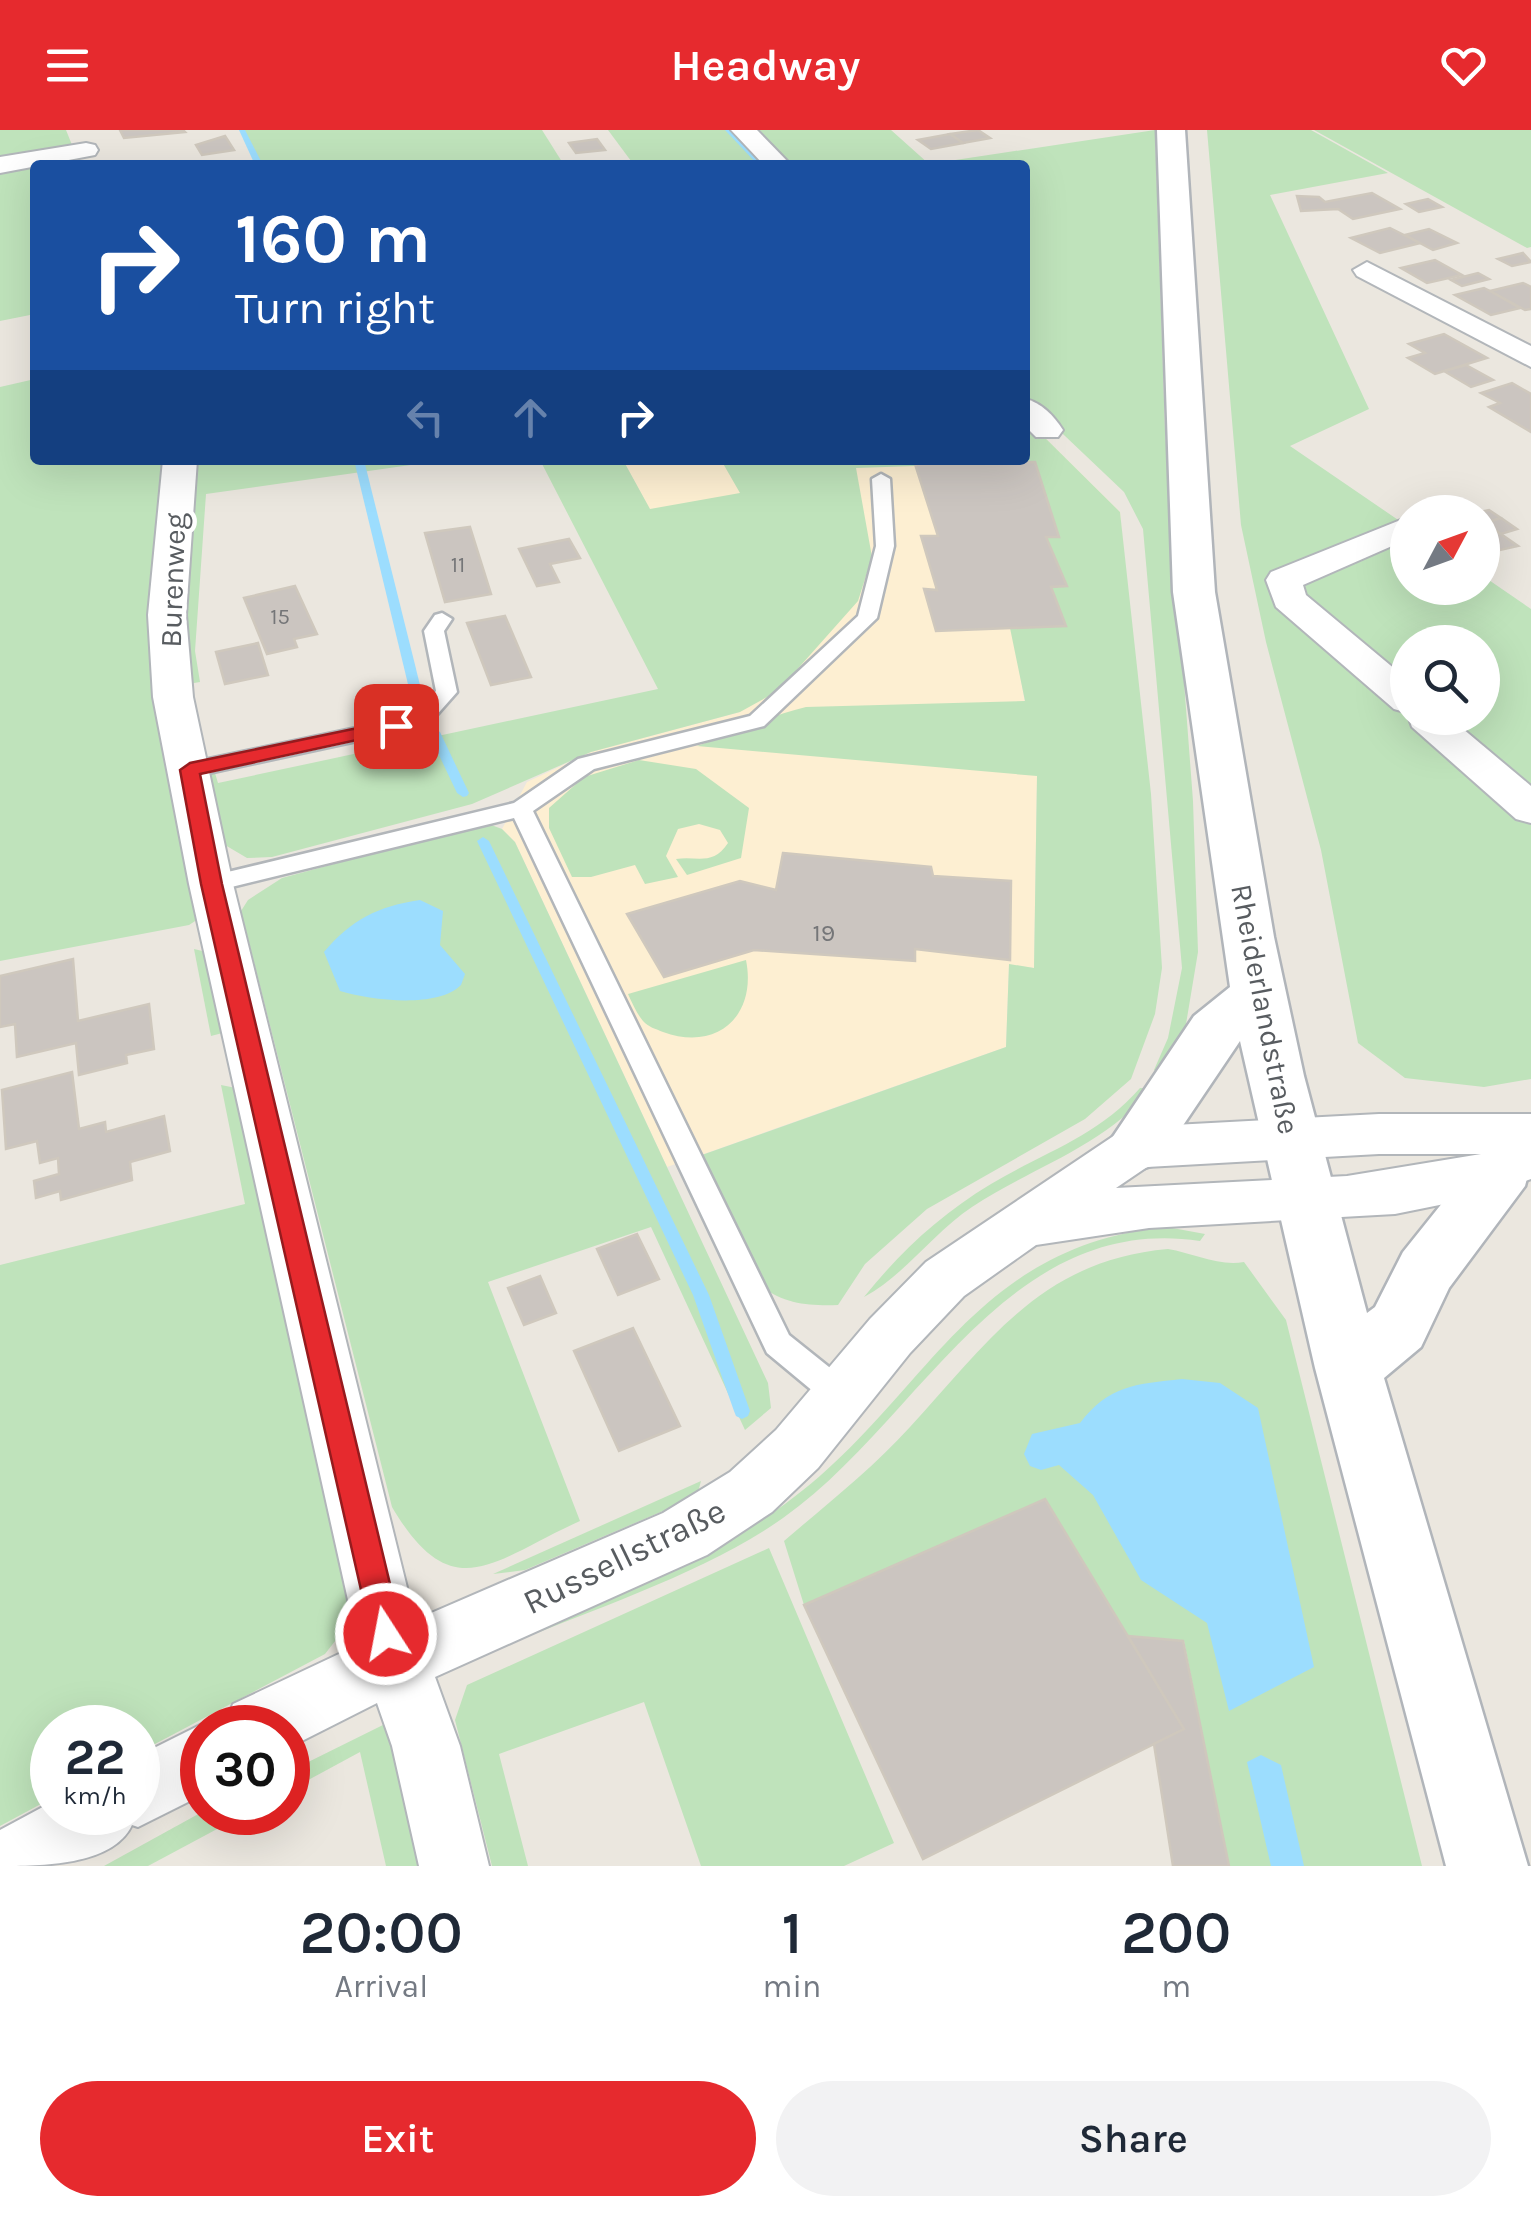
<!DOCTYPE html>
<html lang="en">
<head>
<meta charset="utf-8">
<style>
	body { margin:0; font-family:Karla,sans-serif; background:#f2f2f3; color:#1f2937; height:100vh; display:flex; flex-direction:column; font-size:38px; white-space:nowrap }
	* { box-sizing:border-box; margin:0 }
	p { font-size:32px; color:#747a83 }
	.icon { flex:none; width:55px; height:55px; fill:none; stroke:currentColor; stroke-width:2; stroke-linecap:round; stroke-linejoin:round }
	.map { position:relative; height:1736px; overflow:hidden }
	.drawer { display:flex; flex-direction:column; background:#fff; flex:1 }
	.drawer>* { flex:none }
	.top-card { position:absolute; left:30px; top:30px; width:1000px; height:305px; border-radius:10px; box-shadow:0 10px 40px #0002; background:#1a4fa0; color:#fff; overflow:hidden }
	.needle { width:65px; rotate:49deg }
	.buttons { position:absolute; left:1390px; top:365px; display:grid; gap:20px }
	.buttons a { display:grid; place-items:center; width:110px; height:110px; border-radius:50%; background:#fff; box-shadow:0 10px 40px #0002; font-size:50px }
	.speed { position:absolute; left:30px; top:1575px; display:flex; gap:20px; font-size:50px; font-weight:700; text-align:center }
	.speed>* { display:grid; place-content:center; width:130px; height:130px; border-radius:50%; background:#fff; box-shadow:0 10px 40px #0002; line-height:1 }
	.speed small { font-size:25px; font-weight:400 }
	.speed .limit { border:15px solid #d22; background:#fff; color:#111 }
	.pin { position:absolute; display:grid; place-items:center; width:85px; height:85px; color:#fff; margin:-42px; border-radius:20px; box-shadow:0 5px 15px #0006 }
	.me { position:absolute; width:110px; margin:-55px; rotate:349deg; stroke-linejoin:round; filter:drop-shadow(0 0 8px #0008) }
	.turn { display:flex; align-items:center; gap:35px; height:210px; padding:0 40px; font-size:45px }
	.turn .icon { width:130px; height:130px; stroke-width:2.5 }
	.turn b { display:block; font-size:70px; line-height:85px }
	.lanes { display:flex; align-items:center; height:95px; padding:0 40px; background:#0003; justify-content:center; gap:50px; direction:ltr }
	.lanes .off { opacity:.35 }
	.eta { display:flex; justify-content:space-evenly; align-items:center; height:170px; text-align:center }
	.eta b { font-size:60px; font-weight:600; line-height:70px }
	.action { display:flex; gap:20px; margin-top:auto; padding:20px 40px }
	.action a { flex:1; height:115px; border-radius:60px; background:#e62a2e; color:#fff; font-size:40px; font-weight:600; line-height:115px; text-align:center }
	.action a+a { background:#f2f2f3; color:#1f2937 }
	header { display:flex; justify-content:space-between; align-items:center; height:130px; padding:0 40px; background:#e62a2e; color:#fff; font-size:45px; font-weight:600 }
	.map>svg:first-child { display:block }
	.commercial { fill:#fdefd2 }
	.green { fill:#bfe3bb; fill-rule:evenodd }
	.water { fill:#9cddfe }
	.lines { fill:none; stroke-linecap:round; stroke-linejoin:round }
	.stream { fill:#9cddfe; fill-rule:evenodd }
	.building { fill:#cbc5c0; stroke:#cfc8bd; stroke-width:2.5 }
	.lane-casing { stroke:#b2b6ba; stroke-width:5 }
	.street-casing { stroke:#b2b6ba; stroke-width:4 }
	.secondary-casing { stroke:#b1b5ba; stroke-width:5 }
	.lane { fill:#fff; fill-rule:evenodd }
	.street { fill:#fff; fill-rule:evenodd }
	.secondary { fill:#fff; fill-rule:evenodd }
	.route { fill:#e62a2e; stroke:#961b1e; stroke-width:2.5 }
	.labels { text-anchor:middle; stroke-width:9; stroke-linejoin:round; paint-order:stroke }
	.far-number-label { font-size:22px; fill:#757678 }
	.number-label { font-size:25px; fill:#757678 }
	.street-label { font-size:30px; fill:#585c60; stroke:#fff }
	.near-street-label { font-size:35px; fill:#585c60; stroke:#fff }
</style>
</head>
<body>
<header><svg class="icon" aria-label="menu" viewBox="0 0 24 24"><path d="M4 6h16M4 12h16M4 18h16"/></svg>Headway<svg class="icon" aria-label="heart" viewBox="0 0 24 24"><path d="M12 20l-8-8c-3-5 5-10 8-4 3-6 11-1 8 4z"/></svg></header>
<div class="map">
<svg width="1531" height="1736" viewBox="0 0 1531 1736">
	<rect width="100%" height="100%" fill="#ebe7df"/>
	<path class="commercial" d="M 1025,288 L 1120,382 L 1133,525 L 1016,520 L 1037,645 L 1034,838 L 1009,835 L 1006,917 L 667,1037 L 515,712 L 502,699 L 527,652 L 591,622 L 740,582 L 738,542 L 623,330 L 1025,330 Z"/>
	<g class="green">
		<path d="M 0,0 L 66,0 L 72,15 L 68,20 L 0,33 Z"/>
		<path d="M 242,0 L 542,0 L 564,35 L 259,35 Z"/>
		<path d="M 608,0 L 737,0 L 773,35 L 634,35 Z"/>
		<path d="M 746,0 L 891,0 L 929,34 L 1155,0 L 1165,301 L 1193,671 L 1198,822 L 1183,912 L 1163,945 L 1154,940 L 1168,908 L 1182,838 L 1143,399 L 1124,362 L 1025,268 L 1025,35 L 782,35 Z"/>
		<path d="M 1207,0 L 1311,0 L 1388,43 L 1270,65 L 1369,279 L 1290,316 L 1407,396 L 1408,458 L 1482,458 L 1483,446 L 1531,479 L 1531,949 L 1484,957 L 1405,948 L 1358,913 L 1321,720 L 1266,512 L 1241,395 ZM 1408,512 L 1482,512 L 1482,588 L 1408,588 Z"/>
		<path d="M 1314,0 L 1531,0 L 1531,117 L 1527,118 Z"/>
		<path d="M 72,27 L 82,35 L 35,35 L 35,184 L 0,191 L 0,39 Z"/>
		<path d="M 35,249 L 35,330 L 165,330 L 206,784 L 189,795 L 0,831 L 0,257 Z"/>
		<path d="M 1025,288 L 1120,382 L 1151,664 L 1162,838 L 1155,884 L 1131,949 L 1085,989 L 927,1079 L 865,1134 L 838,1175 C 809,1176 781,1174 758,1153 C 741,1139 711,1051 699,1026 L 1006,917 L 1009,834 L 1034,838 L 1037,646 L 697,616 C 734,604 768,586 806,577 L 1025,571 L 1010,498 L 1066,495 L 1051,457 L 1066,456 L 1046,407 L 1059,406 L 1034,332 L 856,338 L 872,427 L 858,471 L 778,561 L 740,582 L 591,622 L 472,674 L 272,727 L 247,728 L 225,715 L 205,646 L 215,643 L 218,653 L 658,559 L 540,330 L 623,330 L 650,379 L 740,363 L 721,330 L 1025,330 Z"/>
		<path d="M 195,330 L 446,330 L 206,364 L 195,521 L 200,552 L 188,554 L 187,469 Z"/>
		<path d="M 639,630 L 696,639 L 749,678 L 741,728 L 687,745 L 676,729 C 698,726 713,736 728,713 L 720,700 L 699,694 L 678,699 L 666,726 L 678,747 L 645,754 L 635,735 L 591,747 L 572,747 L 549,698 L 549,678 L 584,647 Z"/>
		<path d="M 486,693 L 502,699 L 515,712 L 768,1253 L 771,1278 L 745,1300 L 651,1097 L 488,1152 L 580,1391 C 493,1430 453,1480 392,1377 L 241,781 L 248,770 L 282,748 Z"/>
		<path d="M 194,819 L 211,823 L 230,901 L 211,906 Z"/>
		<path d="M 746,830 C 757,885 718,922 663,902 C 656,899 648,897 643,891 C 637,884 632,873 628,864 Z"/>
		<path d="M 221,955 L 241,959 L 353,1468 L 346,1497 L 325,1524 L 138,1623 L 138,1598 L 52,1598 L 52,1668 L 0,1696 L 0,1135 L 245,1074 Z"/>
		<path d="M 1140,958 L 1152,958 C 1104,1017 1034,1036 972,1077 C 933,1103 905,1145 864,1167 C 901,1121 941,1084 991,1054 C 1046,1021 1097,1007 1140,958 Z"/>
		<path d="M 1167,1097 L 1205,1104 L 1200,1111 C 1005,1082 919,1293 783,1388 C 701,1446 573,1486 480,1526 L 497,1508 C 593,1468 700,1436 785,1374 C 926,1272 968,1116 1167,1097 Z"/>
		<path d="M 1168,1119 C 1193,1123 1220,1137 1244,1132 L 1286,1190 L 1422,1736 L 1229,1736 L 1184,1511 L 1128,1506 L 1045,1370 L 804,1475 L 784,1411 C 827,1374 872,1339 910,1297 C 989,1211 1042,1130 1168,1119 Z"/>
		<path d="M 701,1351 L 698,1362 L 677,1375 L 525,1440 L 493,1444 Z"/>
		<path d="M 769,1418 L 894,1713 L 844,1736 L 701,1736 L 644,1572 L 499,1624 L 528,1736 L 492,1736 L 455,1590 L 467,1555 Z"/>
		<path d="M 387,1593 L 433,1736 L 386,1736 L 360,1622 L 288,1661 L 288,1642 Z"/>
		<path d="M 202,1682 L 247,1683 L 148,1736 L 104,1736 Z"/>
	</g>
	<g class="water">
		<path d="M 420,770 L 443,781 L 440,815 L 465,844 L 461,855 C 437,879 370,870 340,861 L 324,822 C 351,790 378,776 420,770 Z"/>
		<path d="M 1182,1249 L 1220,1253 L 1258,1278 L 1314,1537 L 1229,1581 L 1207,1493 L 1141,1450 L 1093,1365 L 1059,1335 L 1041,1340 L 1030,1336 L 1024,1324 L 1032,1304 L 1080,1293 C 1109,1255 1136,1254 1182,1249 Z"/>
		<path d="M 1261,1625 L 1281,1635 L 1304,1736 L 1271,1736 L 1247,1632 Z"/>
	</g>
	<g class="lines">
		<g class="stream">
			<path d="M 239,0 L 245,0 L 263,35 L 255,35 Z"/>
			<path d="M 725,0 L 732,0 L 766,35 L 758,35 Z"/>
			<path d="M 354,330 L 364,330 L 425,575 L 423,577 L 415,577 L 413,575 Z"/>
			<path d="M 434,598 L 440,602 L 469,663 L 467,666 L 463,667 L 457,663 L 428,602 Z"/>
			<path d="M 483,707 L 489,711 L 709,1165 L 750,1281 L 748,1286 L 742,1289 L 736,1286 L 734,1281 L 693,1165 L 477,711 Z"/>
		</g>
	</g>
	<g class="building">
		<path d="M 120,0 L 183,0 L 185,2 L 124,8 Z"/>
		<path d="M 978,0 L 990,8 L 963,13 L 950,4 Z"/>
		<path d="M 950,4 L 963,13 L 931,19 L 918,10 Z"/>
		<path d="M 225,6 L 234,20 L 202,25 L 196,15 Z"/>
		<path d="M 597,9 L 605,20 L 576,23 L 569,13 Z"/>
		<path d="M 1372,63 L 1400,79 L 1353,89 L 1338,79 L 1301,81 L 1297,66 L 1319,67 L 1325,72 Z"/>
		<path d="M 1428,69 L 1442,77 L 1419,82 L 1406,74 Z"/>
		<path d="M 1390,98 L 1420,113 L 1380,123 L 1351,108 Z"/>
		<path d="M 1429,99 L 1457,113 L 1433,120 L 1405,105 Z"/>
		<path d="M 1523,123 L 1531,132 L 1512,136 L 1498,129 Z"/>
		<path d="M 1435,130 L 1462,145 L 1427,153 L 1401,138 Z"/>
		<path d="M 1478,143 L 1489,149 L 1462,156 L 1451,150 Z"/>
		<path d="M 1523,153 L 1531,157 L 1531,179 L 1525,180 L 1490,161 Z"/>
		<path d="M 1484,158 L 1490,161 L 1520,178 L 1491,185 L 1455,165 Z"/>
		<path d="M 1444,204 L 1487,228 L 1435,244 L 1408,228 L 1425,223 L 1409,214 Z"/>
		<path d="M 1466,235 L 1493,250 L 1471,257 L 1444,241 Z"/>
		<path d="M 1512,253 L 1531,264 L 1531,302 L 1489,277 L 1500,273 L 1481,263 Z"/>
		<path d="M 1035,332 L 1059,407 L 1046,407 L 1067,456 L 1051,457 L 1066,496 L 936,501 L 924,459 L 937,460 L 921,406 L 938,406 L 915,334 Z"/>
		<path d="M 1489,380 L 1501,388 L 1485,393 L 1518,416 L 1482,424 L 1480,382 Z"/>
		<path d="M 1501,388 L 1517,399 L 1501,404 L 1485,393 Z"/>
		<path d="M 470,397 L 491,464 L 445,472 L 425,403 Z"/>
		<path d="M 569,409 L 580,428 L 550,434 L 559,452 L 537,456 L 519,419 Z"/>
		<path d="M 295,456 L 317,504 L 294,509 L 297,517 L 267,524 L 244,468 Z"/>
		<path d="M 505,486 L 531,547 L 491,555 L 467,493 Z"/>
		<path d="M 258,513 L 268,545 L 225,554 L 216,522 Z"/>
		<path d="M 783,723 L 931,737 L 933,746 L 1011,751 L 1010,830 L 915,819 L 915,831 L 754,820 L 664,847 L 627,784 L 740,751 L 776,760 Z"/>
		<path d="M 73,829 L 78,891 L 149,874 L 154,919 L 126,925 L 127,933 L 79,945 L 76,913 L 17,927 L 15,894 L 0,897 L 0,846 Z"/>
		<path d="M 72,942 L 79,999 L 105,992 L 106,1002 L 164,986 L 170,1021 L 130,1032 L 132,1050 L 61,1070 L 60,1061 L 36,1068 L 34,1051 L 59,1044 L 58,1028 L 40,1033 L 37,1011 L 6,1019 L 2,960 Z"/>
		<path d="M 637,1104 L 659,1149 L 618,1165 L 597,1119 Z"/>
		<path d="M 540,1146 L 556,1183 L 524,1195 L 508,1158 Z"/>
		<path d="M 633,1198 L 680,1296 L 619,1321 L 574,1221 Z"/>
		<path d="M 1045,1369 L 1184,1599 L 923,1729 L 804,1475 Z"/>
		<path d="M 1128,1506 L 1183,1511 L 1229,1736 L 1173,1736 L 1154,1614 L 1184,1599 Z"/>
	</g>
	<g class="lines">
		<defs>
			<g id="lane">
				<path d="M 881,344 L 890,349 L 894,416 L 877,488 L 764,596 L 594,639 L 533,681 L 789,1205 L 854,1257 L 858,1267 L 854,1277 L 843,1281 L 832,1277 L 767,1223 L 514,688 L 211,762 L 199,754 L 211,746 L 514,673 L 578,629 L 750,586 L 858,486 L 876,416 L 872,349 Z"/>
				<path d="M 442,483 L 452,489 L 444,501 L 457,562 L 434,588 L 403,601 L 190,647 L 179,640 L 190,633 L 390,591 L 420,578 L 436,561 L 424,501 L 435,485 Z"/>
			</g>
			<g id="street">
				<path d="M 731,0 L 757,0 L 791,35 L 764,35 Z"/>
				<path d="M 86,13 L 95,15 L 98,20 L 95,25 L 0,43 L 0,27 Z"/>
				<path d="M 1367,132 L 1531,216 L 1531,237 L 1357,146 L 1353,140 Z"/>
				<path d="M 1025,269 C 1041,272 1054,286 1063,300 L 1058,307 L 1036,307 L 1025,296 Z"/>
				<path d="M 163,330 L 197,330 L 186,485 L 193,567 L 233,754 L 415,1490 L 663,1383 L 730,1342 L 776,1300 L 870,1189 L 926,1132 L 1118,1003 L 1136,997 L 1379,984 L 1531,984 L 1531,1049 L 1484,1066 L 1395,1084 L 1149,1098 L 1036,1115 L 964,1166 L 910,1223 L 818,1338 L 772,1382 L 707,1425 L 435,1547 L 460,1616 L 489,1736 L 419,1736 L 392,1616 L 377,1573 L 288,1618 L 288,1598 L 224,1598 L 233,1574 L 358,1515 L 189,754 L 153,567 L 148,485 ZM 1379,1024 L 1481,1024 L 1347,1046 L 1116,1058 L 1147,1037 Z"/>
				<path d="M 1408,387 L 1408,409 L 1303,455 L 1306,465 L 1408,550 L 1408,583 L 1394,579 L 1276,477 L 1266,450 L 1271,442 Z"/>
				<path d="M 1408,586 L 1450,588 L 1531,656 L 1531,693 L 1516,689 L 1412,597 Z"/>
				<path d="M 202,1594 L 210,1598 L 202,1598 L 202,1665 L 138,1697 L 132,1695 C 113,1736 40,1736 0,1736 L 0,1700 L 52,1672 L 52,1682 L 138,1682 L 138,1626 Z"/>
			</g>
			<path id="secondary" d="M 1157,0 L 1185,0 L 1215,462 L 1274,807 L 1304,946 L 1367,1183 L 1375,1177 L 1403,1122 L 1483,1022 L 1504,1015 L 1525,1022 L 1531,1033 L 1525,1056 L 1449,1158 L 1421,1217 L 1384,1248 L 1528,1736 L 1446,1736 L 1315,1238 L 1240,911 L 1157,1034 L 1136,1041 L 1115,1034 L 1106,1017 L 1194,886 L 1230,857 L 1173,462 Z"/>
		</defs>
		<use href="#lane" class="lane-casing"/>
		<use href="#street" class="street-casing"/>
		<use href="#secondary" class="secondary-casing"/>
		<use href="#lane" class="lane"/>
		<use href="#street" class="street"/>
		<use href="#secondary" class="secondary"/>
	</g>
	<path class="route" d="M 396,590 L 403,591 L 403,600 L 200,644 L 222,754 L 402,1504 L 397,1514 L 386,1519 L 375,1514 L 371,1504 L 201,754 L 180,640 L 190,633 Z"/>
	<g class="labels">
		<g class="far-number-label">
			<text x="458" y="442">11</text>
			<text x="280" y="494">15</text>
		</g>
		<g class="number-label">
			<text x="824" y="811">19</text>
		</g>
		<g class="street-label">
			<text transform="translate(173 450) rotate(-88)" y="10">Burenweg</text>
			<text transform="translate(1265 879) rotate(79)" y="10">Rheiderlandstraße</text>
		</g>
		<g class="near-street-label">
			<text transform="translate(624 1426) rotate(-26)" y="12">Russellstraße</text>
		</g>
	</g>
</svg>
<div class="buttons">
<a><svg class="needle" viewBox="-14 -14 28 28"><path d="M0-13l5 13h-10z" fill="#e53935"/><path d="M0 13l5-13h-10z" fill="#747a83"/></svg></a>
<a><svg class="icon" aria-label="search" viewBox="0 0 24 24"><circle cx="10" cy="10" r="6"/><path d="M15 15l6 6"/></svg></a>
</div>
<div class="speed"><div>22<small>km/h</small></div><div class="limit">30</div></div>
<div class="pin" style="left:396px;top:596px;background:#d93025"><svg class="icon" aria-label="arrive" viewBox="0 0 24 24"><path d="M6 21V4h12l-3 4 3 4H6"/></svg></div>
<svg class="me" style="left:386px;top:1504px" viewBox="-20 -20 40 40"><circle r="17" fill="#e62a2e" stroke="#fff" stroke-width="3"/><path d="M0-11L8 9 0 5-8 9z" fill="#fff"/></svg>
<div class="top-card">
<div class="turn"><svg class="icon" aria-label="right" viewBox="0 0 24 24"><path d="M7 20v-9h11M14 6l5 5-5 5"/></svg><div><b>160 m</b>Turn right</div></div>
<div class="lanes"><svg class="icon off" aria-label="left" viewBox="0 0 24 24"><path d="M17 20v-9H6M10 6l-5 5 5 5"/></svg><svg class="icon off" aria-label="ahead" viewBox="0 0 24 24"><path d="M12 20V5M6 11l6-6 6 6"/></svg><svg class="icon" aria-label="right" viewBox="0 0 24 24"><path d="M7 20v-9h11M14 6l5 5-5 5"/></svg></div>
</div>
</div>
<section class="drawer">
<div class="eta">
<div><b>20:00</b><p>Arrival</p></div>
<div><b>1</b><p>min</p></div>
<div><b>200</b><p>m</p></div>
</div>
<div class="action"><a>Exit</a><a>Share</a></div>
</section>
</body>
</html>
